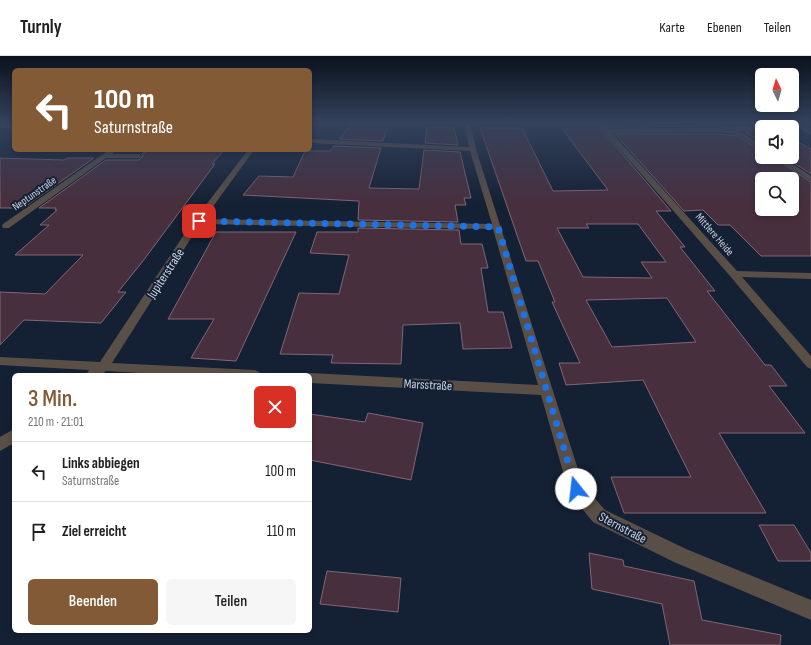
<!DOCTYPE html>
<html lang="de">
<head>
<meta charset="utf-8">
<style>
	body { margin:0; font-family:"Sofia Sans Condensed",sans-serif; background:#f6f6f6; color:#202124; height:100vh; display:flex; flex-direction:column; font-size:15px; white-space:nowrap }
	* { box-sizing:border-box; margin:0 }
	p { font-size:13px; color:#757577 }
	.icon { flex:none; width:22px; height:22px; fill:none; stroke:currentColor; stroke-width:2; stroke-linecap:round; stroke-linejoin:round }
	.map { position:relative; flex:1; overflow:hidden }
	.details { position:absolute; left:12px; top:317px; width:300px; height:260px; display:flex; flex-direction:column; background:#fff; border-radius:6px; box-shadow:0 2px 6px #0003 }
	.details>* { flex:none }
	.guide { position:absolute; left:12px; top:12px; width:300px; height:84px; border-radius:6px; box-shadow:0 2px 6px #0003; background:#825a36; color:#fff; overflow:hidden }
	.needle { width:26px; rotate:355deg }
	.controls { position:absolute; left:755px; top:12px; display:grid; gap:8px }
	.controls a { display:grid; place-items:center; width:44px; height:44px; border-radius:6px; background:#fff; box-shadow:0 2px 6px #0003; font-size:20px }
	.pin { position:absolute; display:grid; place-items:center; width:34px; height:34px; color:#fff; margin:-17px; border-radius:8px; box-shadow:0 2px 6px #0006 }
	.me { position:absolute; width:44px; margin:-22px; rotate:344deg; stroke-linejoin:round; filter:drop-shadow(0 0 3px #0008) }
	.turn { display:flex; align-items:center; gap:14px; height:84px; padding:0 16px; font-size:18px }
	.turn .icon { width:52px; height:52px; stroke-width:2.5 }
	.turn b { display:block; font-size:28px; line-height:34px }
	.round { display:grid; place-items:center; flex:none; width:42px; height:42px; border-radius:6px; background:#f6f6f6 }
	.headline { display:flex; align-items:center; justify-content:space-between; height:68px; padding:0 16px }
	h1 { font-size:24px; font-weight:600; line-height:30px; color:#825a36 }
	.primary-button { display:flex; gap:8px; margin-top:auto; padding:8px 16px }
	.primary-button a { flex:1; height:46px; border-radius:6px; background:#825a36; color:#fff; font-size:16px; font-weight:600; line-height:46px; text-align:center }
	.primary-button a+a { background:#f6f6f6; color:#202124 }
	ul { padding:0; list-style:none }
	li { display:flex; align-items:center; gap:12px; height:60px; padding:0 16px; border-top:1px solid #e0e0e0 }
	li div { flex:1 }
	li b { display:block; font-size:15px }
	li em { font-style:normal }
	header { display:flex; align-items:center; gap:24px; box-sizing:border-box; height:56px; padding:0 20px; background:#fff; border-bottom:1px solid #e0e0e0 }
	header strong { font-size:19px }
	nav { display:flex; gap:22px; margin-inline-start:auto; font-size:14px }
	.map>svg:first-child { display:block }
	.building { fill:#482f3d; stroke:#826675; fill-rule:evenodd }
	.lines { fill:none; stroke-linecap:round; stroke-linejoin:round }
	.lane { fill:#594f47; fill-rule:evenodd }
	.street { fill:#594f47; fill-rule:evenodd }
	.route { stroke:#1a73e8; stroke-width:7; stroke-dasharray:0 12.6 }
	.labels { text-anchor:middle; stroke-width:4; stroke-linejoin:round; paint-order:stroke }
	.far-street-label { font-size:11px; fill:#cbd3e1; stroke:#142034 }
	.street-label { font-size:13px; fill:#cbd3e1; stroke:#142034 }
</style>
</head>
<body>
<header>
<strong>Turnly</strong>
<nav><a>Karte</a><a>Ebenen</a><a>Teilen</a></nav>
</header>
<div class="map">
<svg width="811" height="589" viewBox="0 0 811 589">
	<rect width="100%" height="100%" fill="#142034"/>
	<g class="building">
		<path d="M 557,66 L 595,66 L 671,155 L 656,155 L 685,191 L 680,191 L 715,235 L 707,235 L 765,309 L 771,309 L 787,330 L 769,330 L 805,377 L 719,377 L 766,457 L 624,457 L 611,421 L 691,421 L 643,324 L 566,329 L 559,307 L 580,307 L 552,246 L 555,246 L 538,205 L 526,205 L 480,72 L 522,72 L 553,135 L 608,134 ZM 586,168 L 638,168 L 666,206 L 641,206 L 652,222 L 583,221 L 557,172 L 589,172 ZM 667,242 L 696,286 L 612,291 L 586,244 Z"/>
		<path d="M 604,66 L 759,66 L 769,71 L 741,70 L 731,73 L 719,70 L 610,71 Z"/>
		<path d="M 351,68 L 388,70 L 383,85 L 339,83 Z"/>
		<path d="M 427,71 L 454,72 L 458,89 L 425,87 Z"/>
		<path d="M 745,76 L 762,76 L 762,87 Z"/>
		<path d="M 615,78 L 719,78 L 738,80 L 762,95 L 762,101 L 773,101 L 811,126 L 811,200 L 761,200 L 730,169 L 718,169 L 703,154 L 684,155 ZM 762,123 L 792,123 L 792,153 L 762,153 Z"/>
		<path d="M 792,83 L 811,93 L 811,118 L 785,101 L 792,101 Z"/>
		<path d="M 334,90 L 381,92 L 369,132 L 419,133 L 424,94 L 460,96 L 471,142 L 464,142 L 466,149 L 455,149 L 458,166 L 358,164 L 359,145 L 243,139 L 259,120 L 293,121 L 305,95 L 330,95 Z"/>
		<path d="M 148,94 L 224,94 L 212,108 L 215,108 L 143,205 L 118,236 L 126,236 L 101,267 L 24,264 L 0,289 L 0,236 L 45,238 L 83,199 L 15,199 L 49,169 L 40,169 L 57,154 L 55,154 L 56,152 L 39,152 L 106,104 L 139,104 L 143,100 L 142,98 Z"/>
		<path d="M 0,102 L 64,104 L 68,102 L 94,102 L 23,152 L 0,152 Z"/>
		<path d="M 358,172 L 459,174 L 461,188 L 482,188 L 488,212 L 481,212 L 488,256 L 503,256 L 512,292 L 463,293 L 460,267 L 403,269 L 401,308 L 331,307 L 333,299 L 280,298 L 299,237 L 339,238 L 349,199 L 310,197 L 317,176 L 358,176 Z"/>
		<path d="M 216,176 L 296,176 L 236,305 L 191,302 L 214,263 L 168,263 Z"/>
		<path d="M 368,357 L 423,367 L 411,424 L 310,404 L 310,358 L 365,366 Z"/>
		<path d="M 759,469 L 794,469 L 811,497 L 811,505 L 778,505 Z"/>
		<path d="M 589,497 L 623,504 L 624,510 L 694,525 L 702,564 L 781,579 L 780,589 L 670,589 L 662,548 L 592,533 Z"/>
		<path d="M 327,515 L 401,522 L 398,556 L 320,548 Z"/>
	</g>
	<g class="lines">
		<g class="lane">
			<path d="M 787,66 L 794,66 L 811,75 L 811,79 Z"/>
			<path d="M 741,71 L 762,71 L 762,75 L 741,75 L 731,78 L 728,76 Z"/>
		</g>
		<g class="street">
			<path d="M 464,66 L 470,66 L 476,93 L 500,169 L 502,171 L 501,172 L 583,429 L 605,454 L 686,493 L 811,544 L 811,564 L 674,506 L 593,466 L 570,438 L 568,433 L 541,339 L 310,327 L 310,319 L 305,319 L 310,317 L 538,329 L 493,173 L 200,168 L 112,307 L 255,314 L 259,316 L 261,319 L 171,319 L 106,315 L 101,319 L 86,319 L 89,314 L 0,309 L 0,301 L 100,306 L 189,171 L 248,94 L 254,94 L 204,163 L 492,168 L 470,95 L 310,87 L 310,83 L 469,91 Z"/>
			<path d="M 596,66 L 602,66 L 609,73 L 719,72 L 743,77 L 762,89 L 762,94 L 739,79 L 719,76 L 612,77 L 737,215 L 811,217 L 811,223 L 742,221 L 811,300 L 811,313 L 807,311 L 730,220 Z"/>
			<rect x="0" y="68" width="14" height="4"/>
			<path d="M 109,94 L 116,94 L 112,98 L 139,98 L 142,100 L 139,102 L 106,102 L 9,172 L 3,172 L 2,170 L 3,168 Z"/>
			<path d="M 774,101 L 782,101 L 811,120 L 811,125 Z"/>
			<path d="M 14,373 L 14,387 L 0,395 L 0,381 Z"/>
		</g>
	</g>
	<linearGradient id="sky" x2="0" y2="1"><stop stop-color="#0b121d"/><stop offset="0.45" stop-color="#34425c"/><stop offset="1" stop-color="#34425c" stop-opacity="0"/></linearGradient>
	<rect width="811" height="148" fill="url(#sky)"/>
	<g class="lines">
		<path class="route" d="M 199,165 L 498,171 L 576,433"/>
	</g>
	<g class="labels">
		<g class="far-street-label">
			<text transform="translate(34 137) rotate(-35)" y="4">Neptunstraße</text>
			<text transform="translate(715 178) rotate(49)" y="4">Mittlere Heide</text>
		</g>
		<g class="street-label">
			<text transform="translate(165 217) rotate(-57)" y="5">Jupiterstraße</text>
			<text transform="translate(428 328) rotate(3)" y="5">Marsstraße</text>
			<text transform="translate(623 471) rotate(28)" y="5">Sternstraße</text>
		</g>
	</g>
</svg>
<div class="controls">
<a><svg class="needle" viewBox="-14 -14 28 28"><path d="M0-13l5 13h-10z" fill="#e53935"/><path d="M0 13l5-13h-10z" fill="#757577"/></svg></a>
<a><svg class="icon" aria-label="sound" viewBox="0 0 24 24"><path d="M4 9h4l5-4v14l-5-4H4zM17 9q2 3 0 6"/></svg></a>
<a><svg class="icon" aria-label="search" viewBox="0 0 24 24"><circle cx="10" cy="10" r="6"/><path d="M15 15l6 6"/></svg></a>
</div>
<div class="pin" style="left:199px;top:165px;background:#d93025"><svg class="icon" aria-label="arrive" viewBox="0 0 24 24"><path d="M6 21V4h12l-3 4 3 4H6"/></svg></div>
<svg class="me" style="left:576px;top:433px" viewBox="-20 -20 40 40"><circle r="19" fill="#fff"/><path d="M0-13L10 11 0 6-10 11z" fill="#1a73e8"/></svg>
<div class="guide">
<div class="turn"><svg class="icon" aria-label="left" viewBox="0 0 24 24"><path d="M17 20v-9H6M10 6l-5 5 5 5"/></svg><div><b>100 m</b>Saturnstraße</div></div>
</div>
<section class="details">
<div class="headline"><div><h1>3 Min.</h1><p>210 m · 21:01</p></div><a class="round" style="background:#d93025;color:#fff"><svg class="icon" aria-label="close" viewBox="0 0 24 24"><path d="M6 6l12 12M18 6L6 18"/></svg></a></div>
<ul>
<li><svg class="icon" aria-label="left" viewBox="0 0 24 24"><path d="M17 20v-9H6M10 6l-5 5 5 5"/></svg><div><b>Links abbiegen</b><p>Saturnstraße</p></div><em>100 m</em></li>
<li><svg class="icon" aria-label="arrive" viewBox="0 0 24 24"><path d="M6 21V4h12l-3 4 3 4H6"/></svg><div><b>Ziel erreicht</b></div><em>110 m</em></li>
</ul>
<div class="primary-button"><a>Beenden</a><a>Teilen</a></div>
</section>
</div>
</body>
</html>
